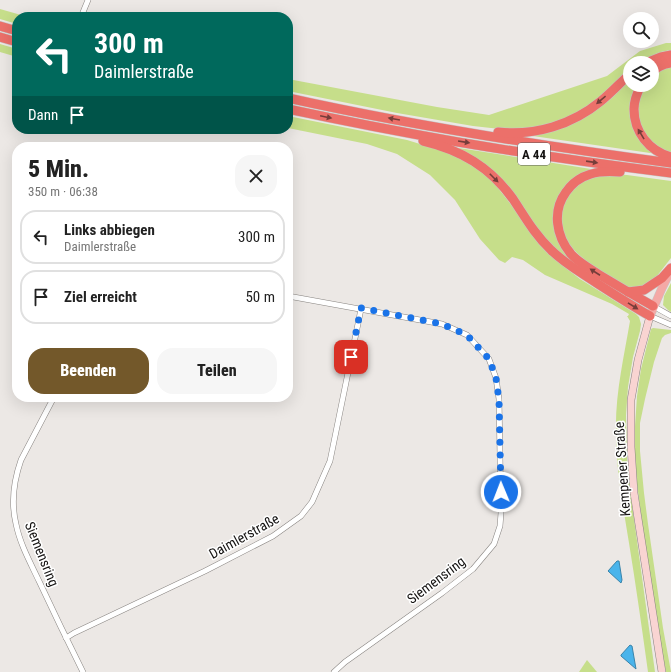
<!DOCTYPE html>
<html lang="de">
<head>
<meta charset="utf-8">
<style>
	body { margin:0; font-family:"Roboto Condensed",sans-serif; background:#f6f6f6; color:#222; height:100vh; display:flex; flex-direction:column; font-size:15px; white-space:nowrap }
	* { box-sizing:border-box; margin:0 }
	p { font-size:13px; color:#767676 }
	.icon { flex:none; width:22px; height:22px; fill:none; stroke:currentColor; stroke-width:2; stroke-linecap:round; stroke-linejoin:round }
	.map { position:relative; flex:1; overflow:hidden }
	.side { position:absolute; left:12px; top:142px; width:281px; height:260px; display:flex; flex-direction:column; background:#fff; border-radius:16px; box-shadow:0 4px 16px #0002 }
	.side>* { flex:none }
	.hud { position:absolute; left:12px; top:12px; width:281px; height:122px; border-radius:16px; box-shadow:0 4px 16px #0002; background:#00695c; color:#fff; overflow:hidden }
	.buttons { position:absolute; left:623px; top:12px; display:grid; gap:8px }
	.buttons a { display:grid; place-items:center; width:36px; height:36px; border-radius:50%; background:#fff; box-shadow:0 4px 16px #0002; font-size:20px }
	.pin { position:absolute; display:grid; place-items:center; width:34px; height:34px; color:#fff; margin:-17px; border-radius:8px; box-shadow:0 2px 6px #0006 }
	.me { position:absolute; width:44px; margin:-22px; rotate:359deg; stroke-linejoin:round; filter:drop-shadow(0 0 3px #0008) }
	.turn { display:flex; align-items:center; gap:14px; height:84px; padding:0 16px; font-size:18px }
	.turn .icon { width:52px; height:52px; stroke-width:2.5 }
	.turn b { display:block; font-size:28px; line-height:34px }
	.then { display:flex; align-items:center; height:38px; padding:0 16px; background:#0003; gap:8px; font-size:15px }
	.round { display:grid; place-items:center; flex:none; width:42px; height:42px; border-radius:16px; background:#f6f6f6 }
	.summary { display:flex; align-items:center; justify-content:space-between; height:68px; padding:0 16px }
	h1 { font-size:24px; font-weight:800; line-height:30px }
	.button { display:flex; gap:8px; margin-top:auto; padding:8px 16px }
	.button a { flex:1; height:46px; border-radius:16px; background:#73582a; color:#fff; font-size:16px; font-weight:800; line-height:46px; text-align:center }
	.button a+a { background:#f6f6f6; color:#222 }
	ul { padding:0; list-style:none }
	li { display:flex; align-items:center; gap:12px; height:54px; margin:0 8px 6px; padding:0 8px; border:2px solid #e0e0e0; border-radius:16px }
	li div { flex:1 }
	li b { display:block; font-size:15px }
	li em { font-style:normal }
	.map>svg:first-child { display:block }
	.green { fill:#c6de8a }
	.water { fill:#4ab4eb; stroke:#3a84aa }
	.lines { fill:none; stroke-linecap:round; stroke-linejoin:round }
	.street-casing { stroke:#888481; stroke-width:6 }
	.secondary-casing { stroke:#888481; stroke-width:8 }
	.primary-casing { stroke:#c7c6c6; stroke-width:9 }
	.highway-casing { stroke:#c7c6c6; stroke-width:10 }
	.street { stroke:#fff; stroke-width:5 }
	.secondary { stroke:#f9d4d2; stroke-width:7 }
	.primary { stroke:#f4a9a6; stroke-width:8 }
	.highway { stroke:#ec706a; stroke-width:9 }
	.oneway { fill:#763d3a }
	.route { stroke:#1a73e8; stroke-width:7; stroke-dasharray:0 12.6 }
	.labels { text-anchor:middle; stroke-width:3; stroke-linejoin:round; paint-order:stroke }
	.shield { fill:#fff; stroke:#5b5a59; stroke-width:1 }
	.shield-label { font-size:13px; font-weight:bold; fill:#151312 }
	.street-label { font-size:14px; fill:#151312; stroke:#fff }
</style>
</head>
<body>
<div class="map">
<svg width="671" height="672" viewBox="0 0 671 672">
	<rect width="100%" height="100%" fill="#ece8e5"/>
	<g class="green">
		<path d="M 0,9 L 28,17 L 17,17 L 17,24 L 0,19 Z"/>
		<path d="M 666,43 L 671,43 L 671,50 L 661,52 L 642,60 L 638,63 L 630,63 L 630,69 L 605,92 L 589,105 L 567,118 L 548,125 L 509,130 L 473,126 L 397,113 L 288,91 L 288,79 L 437,107 L 489,115 L 607,76 L 640,51 Z"/>
		<path d="M 0,44 L 17,49 L 17,57 L 0,52 Z"/>
		<path d="M 671,67 L 671,153 C 664,150 655,146 650,140 C 636,126 634,101 646,85 L 652,85 L 652,77 L 659,69 Z"/>
		<path d="M 630,77 L 630,85 L 639,85 L 632,117 L 657,154 L 526,135 L 565,125 Z"/>
		<path d="M 288,116 L 407,140 L 459,156 L 491,179 L 553,258 L 580,279 L 636,314 L 639,317 L 641,324 L 640,331 L 633,357 L 628,387 L 626,415 L 627,458 L 631,497 L 655,672 L 648,672 C 642,629 636,586 629,543 C 623,506 616,469 616,432 C 615,394 624,357 630,321 L 627,316 L 628,316 L 629,314 L 612,304 L 545,275 L 523,260 L 512,257 L 505,263 L 499,260 L 480,239 L 455,200 L 430,175 L 397,154 L 367,144 L 288,128 Z"/>
		<path d="M 459,148 L 591,169 L 560,198 L 563,246 L 621,291 L 619,293 L 569,260 L 551,247 L 509,191 L 458,149 Z"/>
		<path d="M 608,174 L 627,175 L 671,181 L 671,258 L 650,285 L 628,288 L 592,266 L 577,253 L 567,242 L 562,226 L 562,209 L 568,196 L 579,183 L 591,176 Z"/>
		<path d="M 671,283 L 671,312 L 668,310 L 663,305 L 664,296 Z"/>
		<path d="M 653,328 L 671,330 L 671,333 L 665,335 L 662,338 L 654,362 L 645,399 L 640,423 L 640,451 L 644,493 L 648,524 L 663,628 L 671,672 L 666,672 L 659,636 L 643,529 L 635,469 L 634,441 L 637,396 L 641,369 L 651,329 Z"/>
		<path d="M 587,660 L 597,672 L 579,672 Z"/>
	</g>
	<g class="water">
		<path d="M 617,561 L 619,561 L 622,580 L 621,583 L 608,571 Z"/>
		<path d="M 630,645 L 632,646 L 636,669 L 621,656 L 621,655 Z"/>
	</g>
	<g class="lines">
		<defs>
			<g id="street">
				<path d="M 81,17 L 88,0"/>
				<path d="M 288,296 L 442,324 L 467,335 L 489,359 L 496,378 L 499,399 L 501,513 L 500,526 L 494,544 L 473,569 L 442,593 L 345,662 L 334,672"/>
				<path d="M 653,306 L 671,316"/>
				<path d="M 650,316 L 671,325"/>
				<path d="M 54,397 L 21,460 C 14,480 11,503 16,524 C 20,544 30,562 39,581 C 53,611 68,642 83,672"/>
				<path d="M 66,638 L 74,633 L 205,571 L 273,536 L 301,516 L 312,502 L 330,461 L 361,309"/>
			</g>
			<path id="secondary" d="M 650,316 L 638,360 L 631,400 L 631,447 L 634,493 L 662,672"/>
			<path id="primary" d="M 650,316 L 662,288 L 670,272"/>
			<g id="highway">
				<path d="M 0,26 L 17,31"/>
				<path d="M 0,37 L 17,42"/>
				<path d="M 646,63 L 661,57 L 671,55"/>
				<path d="M 652,72 C 657,67 664,64 671,63"/>
				<path d="M 641,85 C 637,93 634,100 634,109 C 634,132 649,151 671,157"/>
				<path d="M 288,98 C 414,126 543,146 671,163"/>
				<path d="M 288,109 C 344,121 401,132 458,142 C 529,154 600,164 671,173"/>
				<path d="M 498,132 C 535,136 572,125 601,101 C 611,93 620,83 630,74"/>
				<path d="M 423,141 C 461,150 490,167 513,199 C 525,217 535,235 551,250 C 565,264 582,273 598,284 C 615,295 632,306 650,316"/>
				<path d="M 620,172 C 599,170 579,173 566,192 C 552,211 556,236 571,254 C 578,262 589,268 598,274 C 616,285 635,296 653,306"/>
				<path d="M 628,292 L 644,290 L 662,278 L 671,268"/>
			</g>
		</defs>
		<use href="#street" class="street-casing"/>
		<use href="#secondary" class="secondary-casing"/>
		<use href="#primary" class="primary-casing"/>
		<use href="#highway" class="highway-casing"/>
		<use href="#street" class="street"/>
		<use href="#secondary" class="secondary"/>
		<use href="#primary" class="primary"/>
		<use href="#highway" class="highway"/>
	</g>
	<defs><path id="oneway-solid" d="M-6-.8H1V-3.2L6.5 0L1 3.2V.8H-6Z"/></defs>
	<g class="oneway">
		<use href="#oneway-solid" transform="translate(601 100) rotate(140)"/>
		<use href="#oneway-solid" transform="translate(326 117) rotate(12)"/>
		<use href="#oneway-solid" transform="translate(394 119) rotate(-170)"/>
		<use href="#oneway-solid" transform="translate(641 134) rotate(-121)"/>
		<use href="#oneway-solid" transform="translate(464 142) rotate(9)"/>
		<use href="#oneway-solid" transform="translate(592 162) rotate(8)"/>
		<use href="#oneway-solid" transform="translate(494 178) rotate(45)"/>
		<use href="#oneway-solid" transform="translate(595 272) rotate(-147)"/>
		<use href="#oneway-solid" transform="translate(633 306) rotate(32)"/>
	</g>
	<g class="lines">
		<path class="route" d="M 351,357 L 361,308 L 442,324 L 467,335 L 489,359 L 496,378 L 499,400 L 501,492"/>
	</g>
	<g class="labels">
		<rect class="shield" x="518" y="143" width="32" height="22" rx="3"/>
		<g class="shield-label">
			<text x="534" y="159">A 44</text>
		</g>
		<g class="street-label">
			<text transform="translate(622 469) rotate(-94)" y="5">Kempener Straße</text>
			<text transform="translate(244 536) rotate(-29)" y="5">Daimlerstraße</text>
			<text transform="translate(42 554) rotate(68)" y="5">Siemensring</text>
			<text transform="translate(436 580) rotate(-37)" y="5">Siemensring</text>
		</g>
	</g>
</svg>
<div class="buttons">
<a><svg class="icon" aria-label="search" viewBox="0 0 24 24"><circle cx="10" cy="10" r="6"/><path d="M15 15l6 6"/></svg></a>
<a><svg class="icon" aria-label="layers" viewBox="0 0 24 24"><path d="M12 4l9 5-9 5-9-5zM3 14l9 5 9-5"/></svg></a>
</div>
<div class="pin" style="left:351px;top:357px;background:#d93025"><svg class="icon" aria-label="arrive" viewBox="0 0 24 24"><path d="M6 21V4h12l-3 4 3 4H6"/></svg></div>
<svg class="me" style="left:501px;top:492px" viewBox="-20 -20 40 40"><circle r="17" fill="#1a73e8" stroke="#fff" stroke-width="3"/><path d="M0-11L8 9 0 5-8 9z" fill="#fff"/></svg>
<div class="hud">
<div class="turn"><svg class="icon" aria-label="left" viewBox="0 0 24 24"><path d="M17 20v-9H6M10 6l-5 5 5 5"/></svg><div><b>300 m</b>Daimlerstraße</div></div>
<div class="then">Dann<svg class="icon" aria-label="arrive" viewBox="0 0 24 24"><path d="M6 21V4h12l-3 4 3 4H6"/></svg></div>
</div>
<section class="side">
<div class="summary"><div><h1>5 Min.</h1><p>350 m · 06:38</p></div><a class="round"><svg class="icon" aria-label="close" viewBox="0 0 24 24"><path d="M6 6l12 12M18 6L6 18"/></svg></a></div>
<ul>
<li><svg class="icon" aria-label="left" viewBox="0 0 24 24"><path d="M17 20v-9H6M10 6l-5 5 5 5"/></svg><div><b>Links abbiegen</b><p>Daimlerstraße</p></div><em>300 m</em></li>
<li><svg class="icon" aria-label="arrive" viewBox="0 0 24 24"><path d="M6 21V4h12l-3 4 3 4H6"/></svg><div><b>Ziel erreicht</b></div><em>50 m</em></li>
</ul>
<div class="button"><a>Beenden</a><a>Teilen</a></div>
</section>
</div>
</body>
</html>
